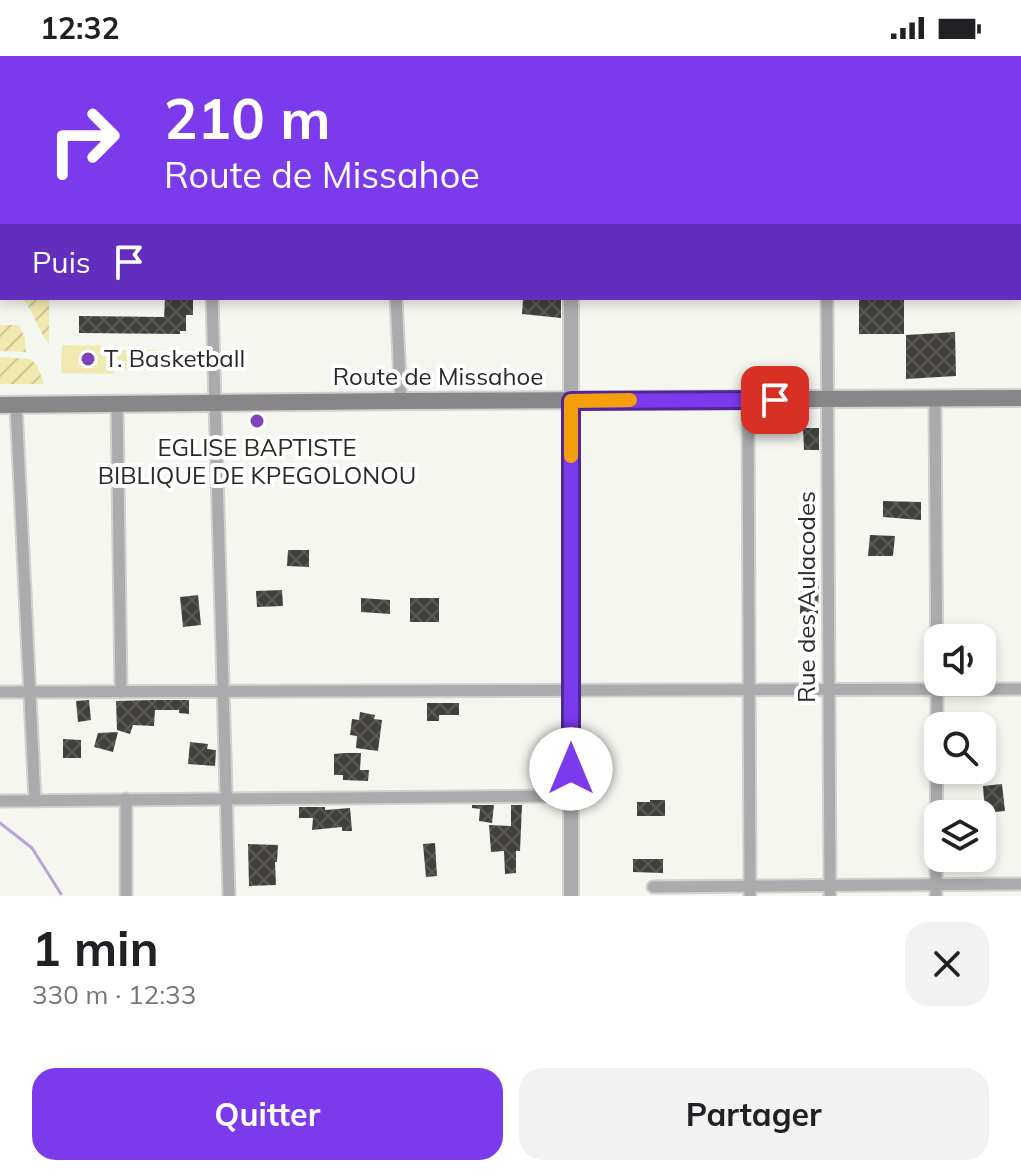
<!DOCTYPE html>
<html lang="fr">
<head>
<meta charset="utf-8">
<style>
	body { margin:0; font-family:Mulish,sans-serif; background:#f2f2f2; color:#202124; height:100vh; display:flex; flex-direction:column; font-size:30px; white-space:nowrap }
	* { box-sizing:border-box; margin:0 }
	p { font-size:26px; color:#757577 }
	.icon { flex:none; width:44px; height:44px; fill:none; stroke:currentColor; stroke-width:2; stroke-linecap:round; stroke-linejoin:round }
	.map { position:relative; height:840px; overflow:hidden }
	.drawer { display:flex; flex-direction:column; background:#fff; flex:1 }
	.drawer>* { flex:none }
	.banner { position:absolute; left:0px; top:0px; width:1022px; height:244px; box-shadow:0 4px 12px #0003; background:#7c3aed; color:#fff; overflow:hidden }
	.tools { position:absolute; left:924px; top:568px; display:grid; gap:16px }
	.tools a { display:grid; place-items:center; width:72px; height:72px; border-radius:16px; background:#fff; box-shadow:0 4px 12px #0003; font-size:40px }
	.pin { position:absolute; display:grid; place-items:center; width:68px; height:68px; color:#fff; margin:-34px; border-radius:16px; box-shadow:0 4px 12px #0006 }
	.me { position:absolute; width:88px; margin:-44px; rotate:0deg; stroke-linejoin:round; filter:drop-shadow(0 0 6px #0008) }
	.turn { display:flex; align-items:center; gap:28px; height:168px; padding:0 32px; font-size:36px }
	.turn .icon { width:104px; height:104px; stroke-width:2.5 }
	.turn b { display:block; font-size:56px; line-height:68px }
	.then { display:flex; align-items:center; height:76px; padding:0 32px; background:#0003; gap:16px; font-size:30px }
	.round { display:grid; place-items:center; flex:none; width:84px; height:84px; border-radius:24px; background:#f2f2f2 }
	.overview { display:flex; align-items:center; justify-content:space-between; height:136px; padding:0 32px }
	h1 { font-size:48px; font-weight:700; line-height:60px }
	.primary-button { display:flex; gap:16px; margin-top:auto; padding:16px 32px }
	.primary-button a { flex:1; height:92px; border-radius:24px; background:#7c3aed; color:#fff; font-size:32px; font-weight:700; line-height:92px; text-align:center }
	.primary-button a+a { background:#f2f2f2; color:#202124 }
	.status { display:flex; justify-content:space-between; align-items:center; height:56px; padding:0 40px; background:#fff; direction:ltr }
	.status svg { height:22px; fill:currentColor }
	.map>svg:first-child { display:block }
	.garden { fill:url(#garden-furrows) }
	.pitch { fill:#f0eab0 }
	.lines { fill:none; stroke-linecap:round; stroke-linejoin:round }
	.stream { stroke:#baa3d7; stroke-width:3 }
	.building { fill:url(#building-cross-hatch) }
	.minor-casing { stroke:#d1d1cd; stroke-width:15 }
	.tertiary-casing { stroke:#d1d1cd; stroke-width:18 }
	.secondary-casing { stroke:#d1d1cd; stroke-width:20 }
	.minor { stroke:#ababad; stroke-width:11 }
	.tertiary { stroke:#ababad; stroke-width:14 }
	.secondary { stroke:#888689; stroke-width:16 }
	.route-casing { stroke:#51269a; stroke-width:20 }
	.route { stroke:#7c3aed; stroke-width:14 }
	.slow { stroke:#f59e0b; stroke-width:14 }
	.poi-dot { fill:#8042b8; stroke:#fff; stroke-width:3 }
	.labels { text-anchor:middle; stroke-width:8; stroke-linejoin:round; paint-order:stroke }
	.poi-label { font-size:24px; fill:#2b2a29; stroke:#fff; text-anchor:start }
	.street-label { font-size:24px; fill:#2b2a29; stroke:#fff }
</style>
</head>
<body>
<div class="status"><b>12:32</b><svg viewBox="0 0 49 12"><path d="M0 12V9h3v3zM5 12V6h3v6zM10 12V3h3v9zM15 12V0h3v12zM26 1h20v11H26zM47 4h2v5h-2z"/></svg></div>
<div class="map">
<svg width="1021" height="840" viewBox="0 0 1021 840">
	<defs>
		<pattern id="garden-furrows" width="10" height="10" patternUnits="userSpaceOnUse" patternTransform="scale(2)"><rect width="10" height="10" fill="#f0eab0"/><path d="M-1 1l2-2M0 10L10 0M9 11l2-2" fill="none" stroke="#cec997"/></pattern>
		<pattern id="building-cross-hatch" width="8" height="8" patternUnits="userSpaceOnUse" patternTransform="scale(2)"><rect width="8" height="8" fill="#41403c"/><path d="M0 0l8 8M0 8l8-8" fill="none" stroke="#5a5956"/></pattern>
	</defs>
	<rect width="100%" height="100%" fill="#f6f6f1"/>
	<g class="garden">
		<path d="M 22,242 L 49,242 L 49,288 C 37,274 35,256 22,242 Z"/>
		<path d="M 0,269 L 19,269 L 25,282 L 26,296 L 0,295 Z"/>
		<path d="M 0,301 L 30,303 L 37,309 L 44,328 L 0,328 Z"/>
	</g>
	<g class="pitch">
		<path d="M 62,289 L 114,290 L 113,318 L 61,317 Z"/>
		<rect x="117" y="294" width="40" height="20"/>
	</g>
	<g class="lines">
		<path class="stream" d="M 0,767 L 32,792 L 61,838"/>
	</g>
	<g class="building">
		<path d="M 165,242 L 193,242 L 193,259 L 186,259 L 186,275 L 180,275 L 180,278 L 79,277 L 79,260 L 164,261 Z"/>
		<path d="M 523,242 L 561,244 L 561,262 L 522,258 Z"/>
		<rect x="859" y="242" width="45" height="36"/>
		<path d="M 955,276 L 956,320 L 906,323 L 906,279 Z"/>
		<path d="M 803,372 L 819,372 L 819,394 L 804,394 Z"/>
		<path d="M 883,445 L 921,446 L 921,464 L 883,461 Z"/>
		<path d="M 870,479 L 895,480 L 893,500 L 868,500 Z"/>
		<path d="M 288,494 L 309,494 L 309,511 L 287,510 Z"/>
		<path d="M 801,523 L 819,523 L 818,558 L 800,558 Z"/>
		<path d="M 282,534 L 283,550 L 257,551 L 256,535 Z"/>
		<path d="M 198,539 L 201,569 L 183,571 L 180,541 Z"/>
		<path d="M 361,542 L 390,544 L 390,558 L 361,556 Z"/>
		<rect x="410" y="542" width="29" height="24"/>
		<path d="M 89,644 L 91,664 L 78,666 L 76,645 Z"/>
		<path d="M 151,644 L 189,644 L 189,658 L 179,657 L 179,654 L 155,654 L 154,670 L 133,669 L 130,678 L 117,674 L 116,645 Z"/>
		<path d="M 427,647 L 459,647 L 459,659 L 439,659 L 439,665 L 427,665 Z"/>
		<path d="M 360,656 L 375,659 L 374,663 L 382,664 L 378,695 L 356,692 L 357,680 L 350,679 L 352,663 L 359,664 Z"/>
		<path d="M 118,676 L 113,696 L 94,691 L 98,677 Z"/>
		<path d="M 63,683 L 81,684 L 81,702 L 63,702 Z"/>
		<path d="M 190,686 L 208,688 L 207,693 L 216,694 L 215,710 L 188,708 Z"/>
		<path d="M 344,697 L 361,697 L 360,714 L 369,714 L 368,725 L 343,724 L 343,719 L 334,719 L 334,698 Z"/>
		<path d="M 1002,728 L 1005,755 L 985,757 L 983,730 Z"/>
		<path d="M 650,744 L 665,744 L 665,760 L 637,760 L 637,746 L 650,746 Z"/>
		<path d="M 472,749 L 494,749 L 492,767 L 479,765 L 480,753 L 472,752 Z"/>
		<path d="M 511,749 L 522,749 L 520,795 L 516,795 L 516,817 L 505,818 L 504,795 L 491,796 L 489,769 L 511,770 Z"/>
		<path d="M 299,751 L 325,751 L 325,754 L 350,752 L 352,775 L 342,775 L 342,771 L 312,774 L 313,762 L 299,762 Z"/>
		<path d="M 435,787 L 437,820 L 426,821 L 423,788 Z"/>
		<path d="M 248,788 L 278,789 L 277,806 L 275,806 L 276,829 L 249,830 Z"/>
		<path d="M 633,803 L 663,803 L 663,817 L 633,816 Z"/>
	</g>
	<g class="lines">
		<defs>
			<g id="minor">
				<path d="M 15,0 L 15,2"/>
				<path d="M 206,0 L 206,2"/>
				<path d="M 384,0 L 384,2"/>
				<path d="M 826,0 L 826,2"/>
				<path d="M 212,242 L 229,840"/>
				<path d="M 396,242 L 401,345"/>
				<path d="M 827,242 L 830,840"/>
				<path d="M 935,343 L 937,633 L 936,840"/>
				<path d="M 748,344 L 750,840"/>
				<path d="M 117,347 L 121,636"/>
				<path d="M 16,349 L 35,745"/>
				<path d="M 0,636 L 1021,633"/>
				<path d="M 126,743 L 126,840"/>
				<path d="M 0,745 L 570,740"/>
				<path d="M 653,831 L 1021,828"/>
			</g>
			<g id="tertiary">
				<path d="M 571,0 L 571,2"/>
				<path d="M 571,840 L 571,242"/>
			</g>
			<path id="secondary" d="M 0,349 L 401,345 L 1021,342"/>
		</defs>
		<use href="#minor" class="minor-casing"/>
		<use href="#tertiary" class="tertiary-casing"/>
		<use href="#secondary" class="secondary-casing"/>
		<use href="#minor" class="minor"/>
		<use href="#tertiary" class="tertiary"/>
		<use href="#secondary" class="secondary"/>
	</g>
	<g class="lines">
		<defs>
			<path id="route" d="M 571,713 L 571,345 L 775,344"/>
		</defs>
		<use href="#route" class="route-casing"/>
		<use href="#route" class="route"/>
		<path class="slow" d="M 571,400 L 571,345 L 630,344"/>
	</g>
	<g class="poi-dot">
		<circle cx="88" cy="303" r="8"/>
		<circle cx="257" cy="365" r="8"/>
	</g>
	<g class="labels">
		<g class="poi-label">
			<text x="104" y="311">T. Basketball</text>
			<text x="257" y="400" text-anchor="middle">EGLISE BAPTISTE<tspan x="257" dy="28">BIBLIQUE DE KPEGOLONOU</tspan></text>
		</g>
		<g class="street-label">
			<text x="438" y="329">Route de Missahoe</text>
			<text transform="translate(807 541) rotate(-90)" y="8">Rue des Aulacodes</text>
		</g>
	</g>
</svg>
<div class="tools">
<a><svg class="icon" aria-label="sound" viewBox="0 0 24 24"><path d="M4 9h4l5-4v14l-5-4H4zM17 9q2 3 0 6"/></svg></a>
<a><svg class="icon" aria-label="search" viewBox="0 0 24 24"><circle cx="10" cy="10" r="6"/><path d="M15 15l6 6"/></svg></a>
<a><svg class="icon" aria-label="layers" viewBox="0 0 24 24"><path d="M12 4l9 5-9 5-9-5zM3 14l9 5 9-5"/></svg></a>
</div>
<div class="pin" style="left:775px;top:344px;background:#d93025"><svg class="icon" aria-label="arrive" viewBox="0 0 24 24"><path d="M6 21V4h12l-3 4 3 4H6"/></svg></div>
<svg class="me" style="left:571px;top:713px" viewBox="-20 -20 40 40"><circle r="19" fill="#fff"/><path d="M0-13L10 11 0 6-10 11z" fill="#7c3aed"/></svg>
<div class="banner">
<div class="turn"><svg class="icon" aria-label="right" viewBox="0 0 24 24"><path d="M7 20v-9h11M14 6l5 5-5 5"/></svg><div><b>210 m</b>Route de Missahoe</div></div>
<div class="then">Puis<svg class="icon" aria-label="arrive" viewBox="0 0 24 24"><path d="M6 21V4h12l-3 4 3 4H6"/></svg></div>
</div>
</div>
<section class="drawer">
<div class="overview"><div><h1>1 min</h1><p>330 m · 12:33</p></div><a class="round"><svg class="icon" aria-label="close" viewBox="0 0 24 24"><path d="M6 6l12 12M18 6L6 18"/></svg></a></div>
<div class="primary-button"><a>Quitter</a><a>Partager</a></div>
</section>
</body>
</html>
